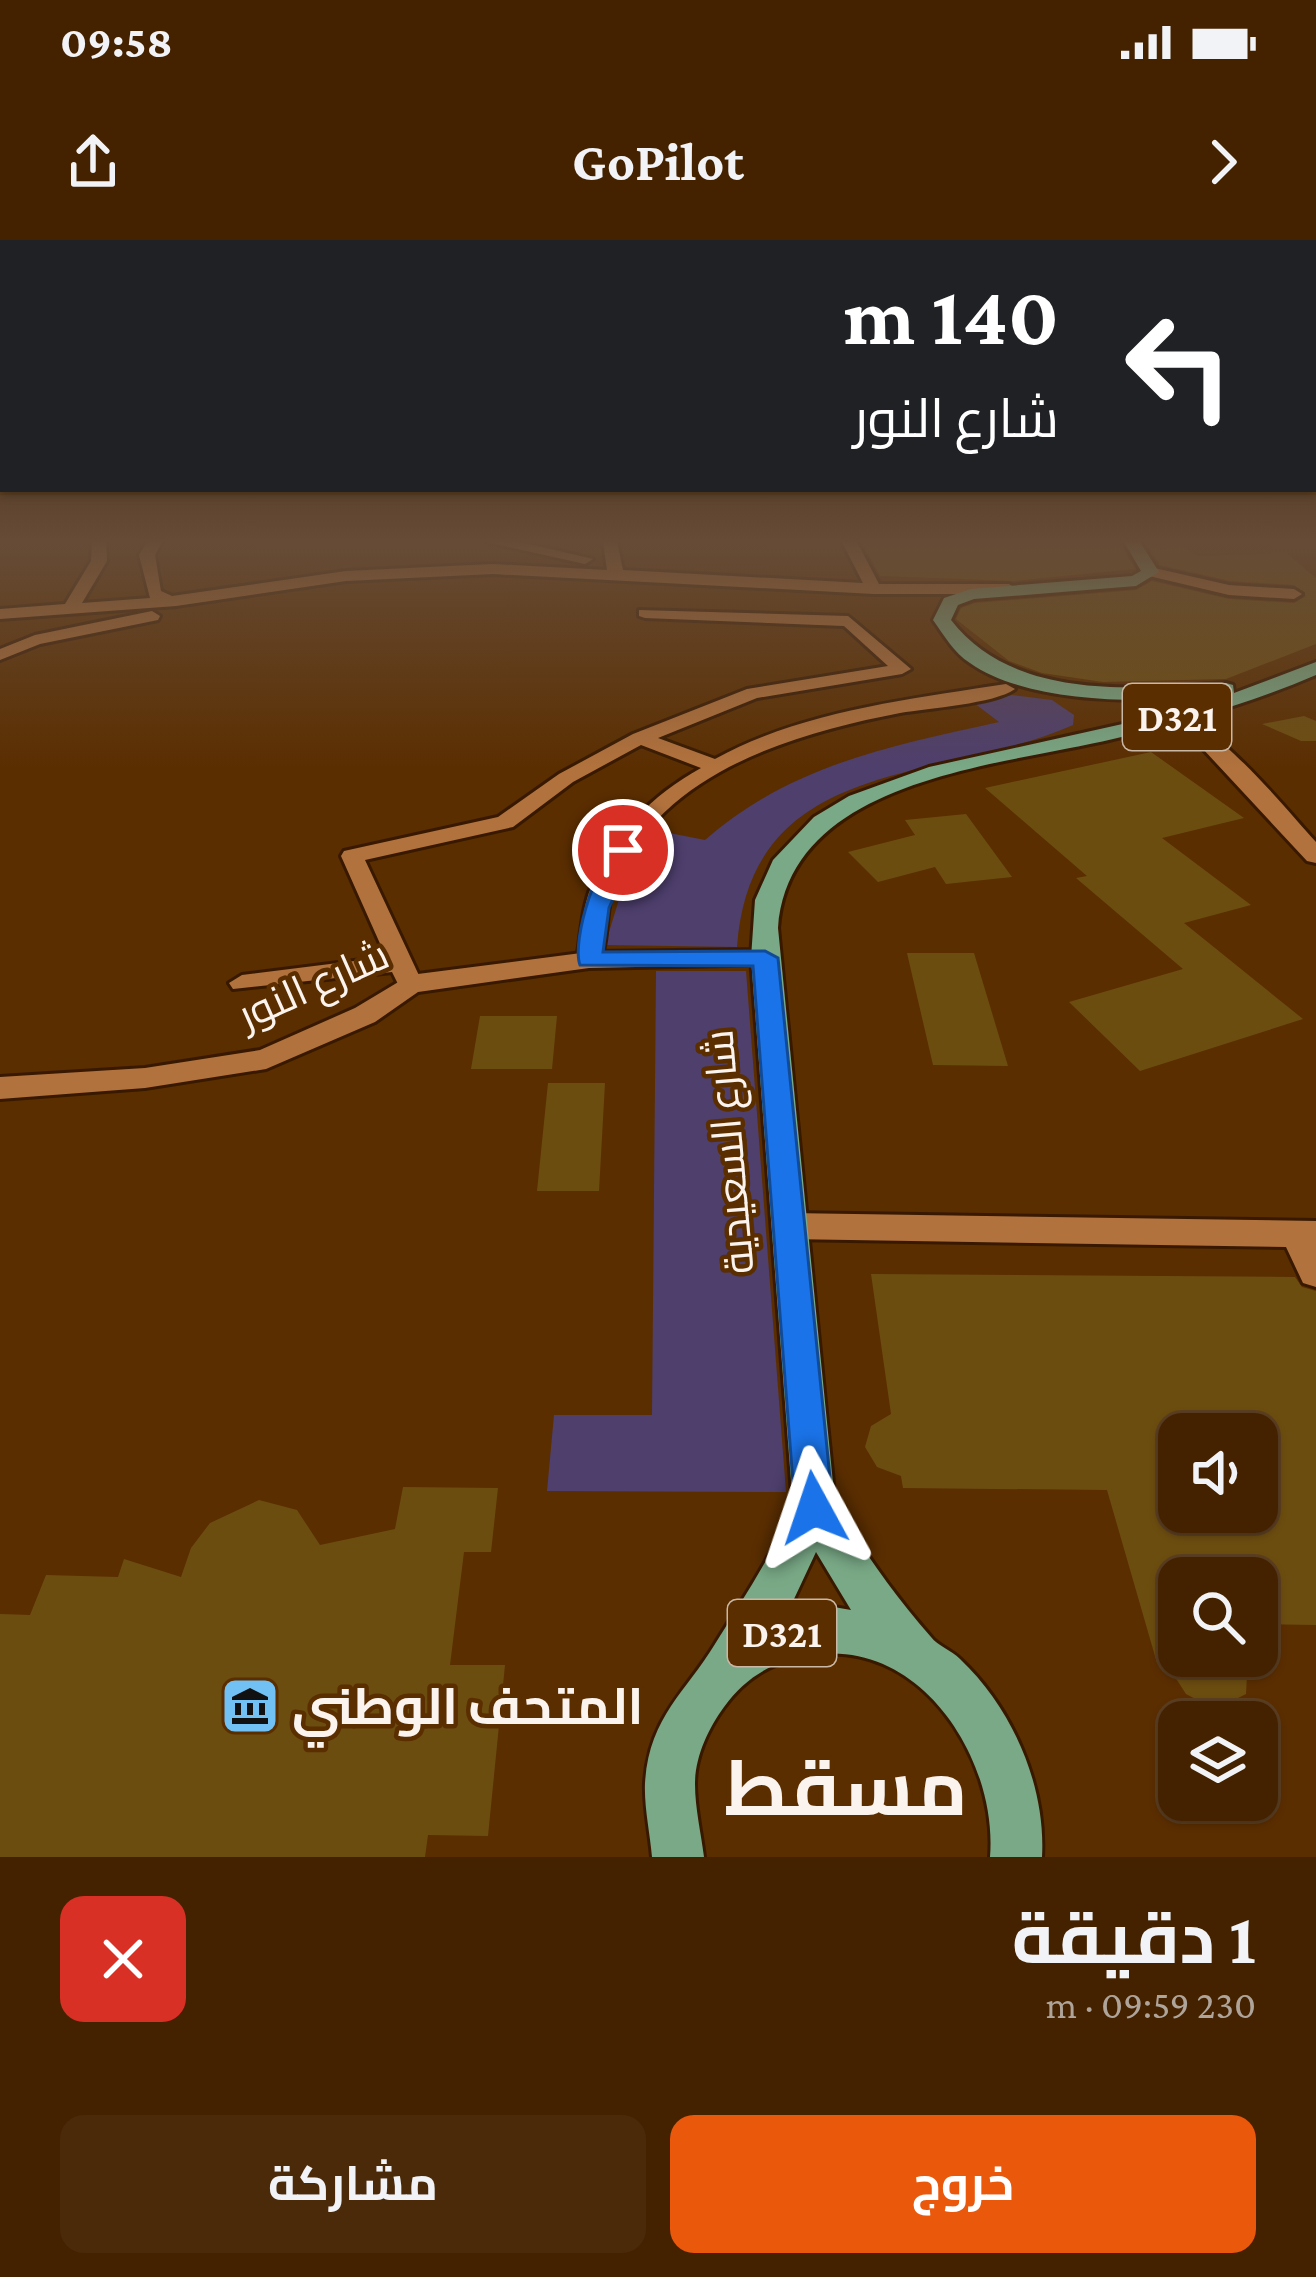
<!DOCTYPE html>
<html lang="ar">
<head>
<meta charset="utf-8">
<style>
	body { margin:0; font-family:"Crimson Pro",Cairo,serif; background:#4b2a0a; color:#f1f3f6; direction:rtl; height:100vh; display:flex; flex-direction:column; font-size:45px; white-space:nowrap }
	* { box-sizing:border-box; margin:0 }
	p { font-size:39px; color:#afa499 }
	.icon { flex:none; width:66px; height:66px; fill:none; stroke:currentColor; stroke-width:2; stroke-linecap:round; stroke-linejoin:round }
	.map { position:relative; height:1617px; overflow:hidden; direction:ltr }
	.sheet { display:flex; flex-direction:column; background:#420; flex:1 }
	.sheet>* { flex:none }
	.guide { position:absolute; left:0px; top:0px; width:1317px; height:252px; box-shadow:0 3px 9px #0004,0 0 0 3px #5c3f22; direction:rtl; background:#202124; color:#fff; overflow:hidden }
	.fabs { position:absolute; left:1158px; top:1173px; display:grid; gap:24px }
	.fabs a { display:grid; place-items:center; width:120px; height:120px; border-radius:24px; background:#420; box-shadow:0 3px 9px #0004,0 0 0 3px #5c3f22; font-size:60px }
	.pin { position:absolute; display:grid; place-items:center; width:102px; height:102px; color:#fff; margin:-51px; border:6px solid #fff; border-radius:50%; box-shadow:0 3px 12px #0007 }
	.me { position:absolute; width:132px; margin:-66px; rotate:355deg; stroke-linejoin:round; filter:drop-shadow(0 0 9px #0008) }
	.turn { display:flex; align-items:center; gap:42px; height:252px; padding:0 60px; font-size:54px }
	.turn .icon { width:156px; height:156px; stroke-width:2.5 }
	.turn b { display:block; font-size:84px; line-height:102px }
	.round { display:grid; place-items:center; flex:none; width:126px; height:126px; border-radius:24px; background:#4b2a0a }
	.headline { display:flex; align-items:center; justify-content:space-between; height:204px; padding:0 60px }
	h1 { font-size:72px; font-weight:700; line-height:90px }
	.action { display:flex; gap:24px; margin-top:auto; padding:24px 60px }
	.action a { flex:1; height:138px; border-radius:24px; background:#ea580c; color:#fff; font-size:48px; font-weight:700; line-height:138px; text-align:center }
	.action a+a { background:#4b2a0a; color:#f1f3f6 }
	.status { display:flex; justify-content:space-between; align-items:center; height:84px; padding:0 60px; background:#420; direction:ltr }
	.status svg { height:33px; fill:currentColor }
	header { display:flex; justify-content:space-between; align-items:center; height:156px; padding:0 60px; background:#420; font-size:54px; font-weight:700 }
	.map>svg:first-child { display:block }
	.green { fill:#4e3f6d }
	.building { fill:#6c4d10; fill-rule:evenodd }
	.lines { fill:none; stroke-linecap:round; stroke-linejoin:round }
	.street-casing { stroke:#381900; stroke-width:6 }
	.secondary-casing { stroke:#381900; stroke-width:6 }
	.primary-casing { stroke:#381900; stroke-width:6 }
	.street { fill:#b2723d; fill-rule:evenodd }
	.secondary { fill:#b2723d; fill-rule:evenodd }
	.primary { fill:#79a986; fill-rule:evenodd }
	.route { fill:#1a73e8; stroke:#114b97; stroke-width:3 }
	.labels { text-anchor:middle; stroke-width:9; stroke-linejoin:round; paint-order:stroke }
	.shield { fill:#5b2e00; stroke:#cab8a7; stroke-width:3 }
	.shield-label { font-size:39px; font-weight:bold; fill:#faf3ee }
	.street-label { font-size:42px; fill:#faf3ee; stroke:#5b2e00 }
	.near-poi-label { font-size:51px; font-weight:bold; fill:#faf3ee; stroke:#5b2e00; text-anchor:start }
	.near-town-label { font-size:78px; font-weight:bold; fill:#faf3ee; stroke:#5b2e00 }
</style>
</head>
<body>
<div class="status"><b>09:58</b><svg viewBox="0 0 49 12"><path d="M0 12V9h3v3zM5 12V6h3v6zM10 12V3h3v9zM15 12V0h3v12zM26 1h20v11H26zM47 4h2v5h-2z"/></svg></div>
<header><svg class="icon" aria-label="forward" viewBox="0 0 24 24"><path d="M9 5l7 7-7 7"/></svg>GoPilot<svg class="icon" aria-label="share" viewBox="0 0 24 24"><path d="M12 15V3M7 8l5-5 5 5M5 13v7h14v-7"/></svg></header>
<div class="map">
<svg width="1316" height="1617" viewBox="0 0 1316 1617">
	<rect width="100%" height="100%" fill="#5b2e00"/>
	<g class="green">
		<path d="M 1012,455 L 1052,460 L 1074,475 L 1073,485 C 940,544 751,514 737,707 L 605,705 L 621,653 L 659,591 L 705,600 C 791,525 890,506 999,482 L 974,463 Z"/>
		<path d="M 656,731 L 746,731 L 786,1252 L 547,1251 L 554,1175 L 652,1175 Z"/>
	</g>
	<g class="building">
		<path d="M 1110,302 L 1123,309 L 1135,329 L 1013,341 L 880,336 L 863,304 Z"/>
		<path d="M 1176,303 L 1198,316 L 1286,313 L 1316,338 L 1316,404 L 1226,439 L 1103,442 L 1042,433 L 1009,421 L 956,379 L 961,368 L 975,363 L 1136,350 L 1152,341 L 1229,359 L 1294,363 L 1306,356 L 1294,345 L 1230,341 L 1160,325 L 1148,306 Z"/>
		<path d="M 1304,476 L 1316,481 L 1316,501 L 1301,501 L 1262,484 Z"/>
		<path d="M 1151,512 L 1244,578 L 1162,598 L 1251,665 L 1184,683 L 1303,779 L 1140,831 L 1069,762 L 1183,729 L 1076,638 L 1087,636 L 985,548 Z"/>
		<path d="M 966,574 L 1012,637 L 946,644 L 935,627 L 878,642 L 848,612 L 915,595 L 905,580 Z"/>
		<path d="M 907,713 L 974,713 L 1008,826 L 933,825 Z"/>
		<path d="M 480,776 L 557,776 L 552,829 L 471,829 Z"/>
		<path d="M 548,843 L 605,843 L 599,951 L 537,951 Z"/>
		<path d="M 871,1034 L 1295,1037 L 1302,1047 L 1316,1051 L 1316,1385 L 1257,1384 L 1257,1338 L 1179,1338 L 1179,1416 L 1248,1416 L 1246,1454 L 1220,1467 L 1203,1463 L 1186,1454 L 1166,1423 L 1157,1423 L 1107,1250 L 903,1248 L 901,1236 L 877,1227 L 865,1207 L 871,1186 L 891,1174 ZM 1179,1194 L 1257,1194 L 1257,1272 L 1179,1272 Z"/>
		<path d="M 403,1247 L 498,1248 L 491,1312 L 464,1312 L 450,1425 L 505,1425 L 488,1596 L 428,1595 L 425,1617 L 0,1617 L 0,1374 L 30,1375 L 46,1335 L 118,1337 L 124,1319 L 181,1337 L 191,1308 L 210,1283 L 259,1260 L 297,1270 L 320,1305 L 395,1289 Z"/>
	</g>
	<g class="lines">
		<defs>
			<g id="street">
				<path d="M 92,302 L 106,302 L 107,321 L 82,363 L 150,358 L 139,315 L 147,302 L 162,302 L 155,315 L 161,351 L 172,356 L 346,331 L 493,324 L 607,330 L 603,302 L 617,302 L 623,330 L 863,343 L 842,302 L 857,302 L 879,344 L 1009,344 L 1017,349 L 1009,354 L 874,354 L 493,334 L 346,341 L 176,366 L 0,379 L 0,369 L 65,364 L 91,321 Z"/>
				<path d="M 487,302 L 520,302 L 593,319 L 585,324 Z"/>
				<path d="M 1150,327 L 1229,345 L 1294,349 L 1302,354 L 1294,359 L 1229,355 L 1145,335 L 1145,329 Z"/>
				<path d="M 639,370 L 848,376 L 911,429 L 902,434 L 757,458 L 658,498 L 715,519 C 802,471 910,459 1006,444 L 1015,449 C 994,464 929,468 900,473 C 791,494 660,533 614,645 C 604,670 610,701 598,725 L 589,728 L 577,720 C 581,696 582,667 592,645 C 614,594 652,555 701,528 L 641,505 L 573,542 L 513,587 L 365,620 L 423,744 L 419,750 L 401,750 L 392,732 L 233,749 L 229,743 L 242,735 L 386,717 L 341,616 L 344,611 L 498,577 L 559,534 L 633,494 L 747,449 L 888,426 L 844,386 L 645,378 L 639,376 Z"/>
				<path d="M 152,371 L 160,376 L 158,380 L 40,404 L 0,420 L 0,409 L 35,395 Z"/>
			</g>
			<g id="secondary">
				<path d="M 1164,475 C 1206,468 1287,571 1316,602 L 1316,623 L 1307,621 L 1203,509 L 1164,483 Z"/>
				<path d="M 765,710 L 775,712 L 779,718 L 775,724 L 589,728 L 418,752 L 375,782 L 266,829 L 145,848 L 0,859 L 0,837 L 145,828 L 260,810 L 355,768 L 410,735 L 589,712 Z"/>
				<path d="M 789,973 L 1316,981 L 1316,1047 L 1303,1043 L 1286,1007 L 789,999 L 777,995 L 772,986 L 777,977 Z"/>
			</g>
			<path id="primary" d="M 1124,302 L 1140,302 L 1159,332 L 1136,346 L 974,359 L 958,365 L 951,380 C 1014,461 1133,449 1226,443 L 1233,445 L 1234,453 L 1316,422 L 1316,435 C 1251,463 1182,483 1113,499 C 1000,526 789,538 778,688 L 835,1263 C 863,1311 894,1355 931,1397 C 938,1406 951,1410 960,1419 C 1012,1468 1046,1545 1042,1617 L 990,1617 C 998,1518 918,1394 807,1416 C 771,1422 745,1438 724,1467 C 708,1489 695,1517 695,1544 C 695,1568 701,1593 704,1617 L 652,1617 C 650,1593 644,1567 645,1543 C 649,1477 686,1452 715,1404 C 743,1359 771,1317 793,1267 L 751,718 L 755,660 L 773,620 L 814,577 L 849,556 L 929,527 L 1127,483 L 1229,454 C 1158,464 1031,466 970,423 C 954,413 944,395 933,380 L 944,358 L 971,349 L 1132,336 L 1141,331 ZM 816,1312 L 851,1370 L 828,1366 L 787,1374 Z"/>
		</defs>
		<use href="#street" class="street-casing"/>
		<use href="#secondary" class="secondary-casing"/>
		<use href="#primary" class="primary-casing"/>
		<use href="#street" class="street"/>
		<use href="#secondary" class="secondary"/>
		<use href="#primary" class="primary"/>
	</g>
	<linearGradient id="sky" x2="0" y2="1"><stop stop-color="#321900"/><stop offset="0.57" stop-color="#664c37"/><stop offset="1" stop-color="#664c37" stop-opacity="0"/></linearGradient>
	<rect width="1316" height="529" fill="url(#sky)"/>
	<path class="route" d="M 623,603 L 635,610 L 609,668 L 603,712 L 765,711 L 778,718 L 833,1268 L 828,1280 L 814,1285 L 801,1280 L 795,1268 L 753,726 L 580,725 C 571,701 598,613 623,603 Z"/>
	<defs>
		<symbol id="museum-square" viewBox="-11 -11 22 22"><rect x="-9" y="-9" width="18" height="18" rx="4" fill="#71c1f5" stroke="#5b2e00"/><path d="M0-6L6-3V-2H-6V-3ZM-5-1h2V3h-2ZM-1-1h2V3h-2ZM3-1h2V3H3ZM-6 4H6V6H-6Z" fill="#111"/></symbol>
	</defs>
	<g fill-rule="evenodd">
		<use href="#museum-square" x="217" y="1433" width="66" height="66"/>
	</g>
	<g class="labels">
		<g class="shield">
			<rect x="1123" y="444" width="108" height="66" rx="9"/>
			<rect x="728" y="1360" width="108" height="66" rx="9"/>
		</g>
		<g class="shield-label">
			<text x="1177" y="491">D321</text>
			<text x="782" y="1407">D321</text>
		</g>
		<g class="street-label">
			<text transform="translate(313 744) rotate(-24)" y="15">شارع النور</text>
			<text transform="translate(728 912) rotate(-95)" y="15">شارع السعيدية</text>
		</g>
		<g class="near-poi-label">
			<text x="292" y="1484">المتحف الوطني</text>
		</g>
		<g class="near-town-label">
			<text x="846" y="1575">مسقط</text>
		</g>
	</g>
</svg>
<div class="fabs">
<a><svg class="icon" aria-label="sound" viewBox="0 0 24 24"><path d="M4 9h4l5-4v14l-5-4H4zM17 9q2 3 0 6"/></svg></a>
<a><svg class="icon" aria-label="search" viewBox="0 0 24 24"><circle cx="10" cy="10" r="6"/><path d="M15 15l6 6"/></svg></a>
<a><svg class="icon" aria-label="layers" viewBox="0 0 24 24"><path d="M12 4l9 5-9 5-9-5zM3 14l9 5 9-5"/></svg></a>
</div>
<div class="pin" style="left:623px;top:610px;background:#d93025"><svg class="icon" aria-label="arrive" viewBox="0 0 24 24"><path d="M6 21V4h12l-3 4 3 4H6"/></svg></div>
<svg class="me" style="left:814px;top:1268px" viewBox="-20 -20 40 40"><path d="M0-17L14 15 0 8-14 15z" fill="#1a73e8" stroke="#fff" stroke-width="4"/></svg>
<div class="guide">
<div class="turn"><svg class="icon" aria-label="left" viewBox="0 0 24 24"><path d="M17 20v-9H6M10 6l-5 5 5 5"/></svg><div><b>140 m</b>شارع النور</div></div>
</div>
</div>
<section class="sheet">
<div class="headline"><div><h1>1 دقيقة</h1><p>230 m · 09:59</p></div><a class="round" style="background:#d93025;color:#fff"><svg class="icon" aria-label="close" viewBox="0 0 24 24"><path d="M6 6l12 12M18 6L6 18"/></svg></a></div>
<div class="action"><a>خروج</a><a>مشاركة</a></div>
</section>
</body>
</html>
